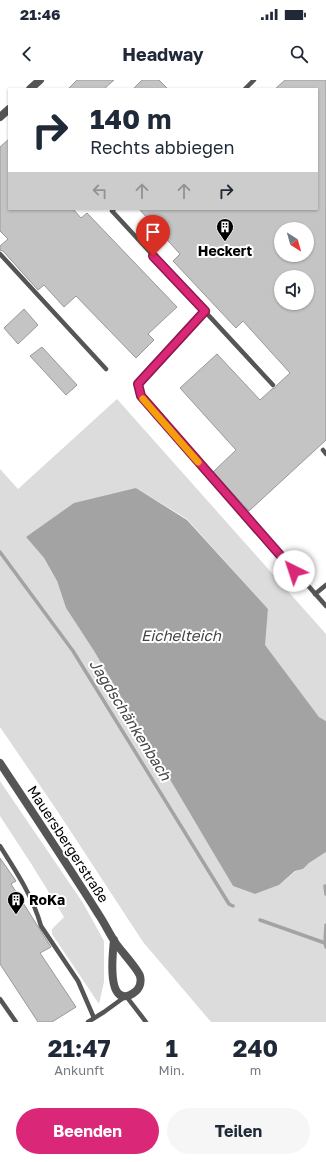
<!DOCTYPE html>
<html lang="de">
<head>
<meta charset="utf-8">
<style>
	body { margin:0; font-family:"Golos Text",sans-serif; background:#f6f6f7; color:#1f2937; height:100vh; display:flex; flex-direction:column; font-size:15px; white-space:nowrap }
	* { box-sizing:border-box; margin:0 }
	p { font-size:13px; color:#747a83 }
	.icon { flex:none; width:22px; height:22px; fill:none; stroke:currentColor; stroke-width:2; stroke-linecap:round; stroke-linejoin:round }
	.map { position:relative; height:942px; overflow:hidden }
	.side { display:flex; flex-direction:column; background:#fff; flex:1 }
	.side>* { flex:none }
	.top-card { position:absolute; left:8px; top:8px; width:310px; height:122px; border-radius:0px; box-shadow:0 1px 3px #0004; background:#fff; color:#1f2937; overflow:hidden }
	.needle { width:26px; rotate:143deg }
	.buttons { position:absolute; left:274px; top:142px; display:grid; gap:8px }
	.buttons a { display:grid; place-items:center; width:40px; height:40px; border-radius:50%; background:#fff; box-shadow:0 1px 3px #0004; font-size:20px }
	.pin { position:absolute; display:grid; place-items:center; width:34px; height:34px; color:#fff; margin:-41px -17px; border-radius:50% 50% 50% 0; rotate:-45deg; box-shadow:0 0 4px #0007 }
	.pin .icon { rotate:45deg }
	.me { position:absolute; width:44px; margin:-22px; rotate:319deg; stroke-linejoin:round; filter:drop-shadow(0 0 3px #0008) }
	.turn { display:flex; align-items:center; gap:14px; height:84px; padding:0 16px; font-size:18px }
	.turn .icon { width:52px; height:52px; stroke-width:2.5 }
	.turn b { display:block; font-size:28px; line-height:34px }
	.lanes { display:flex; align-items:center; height:38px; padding:0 16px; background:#0003; justify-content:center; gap:20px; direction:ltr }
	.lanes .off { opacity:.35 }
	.eta { display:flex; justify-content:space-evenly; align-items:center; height:68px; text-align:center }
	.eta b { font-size:24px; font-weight:700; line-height:28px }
	.cta { display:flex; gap:8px; margin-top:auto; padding:8px 16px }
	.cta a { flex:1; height:46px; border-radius:24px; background:#db2777; color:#fff; font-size:16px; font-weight:700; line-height:46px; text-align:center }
	.cta a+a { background:#f6f6f7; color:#1f2937 }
	.status { display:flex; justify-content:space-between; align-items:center; height:28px; padding:0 20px; background:#fff; direction:ltr }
	.status svg { height:11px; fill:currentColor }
	header { display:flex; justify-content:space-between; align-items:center; height:52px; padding:0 16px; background:#fff; font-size:18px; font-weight:700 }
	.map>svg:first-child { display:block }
	.green { fill:#dcdcdc }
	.water { fill:#a3a3a3 }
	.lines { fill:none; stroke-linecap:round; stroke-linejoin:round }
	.stream { stroke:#a3a3a3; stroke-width:3.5 }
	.building { fill:#c4c4c4; stroke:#999; fill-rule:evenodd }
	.service { stroke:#555; stroke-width:4.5 }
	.minor { stroke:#555; stroke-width:8 }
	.route-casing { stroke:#8e194d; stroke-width:10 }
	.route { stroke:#db2777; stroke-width:7 }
	.slow { stroke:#f59e0b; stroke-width:7 }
	.labels { text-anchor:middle; stroke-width:4; stroke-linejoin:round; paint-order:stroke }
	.poi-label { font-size:14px; font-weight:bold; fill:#000; stroke:#fff }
	.street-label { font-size:14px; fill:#000; stroke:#fff }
	.water-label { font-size:15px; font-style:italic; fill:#444; stroke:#fff }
</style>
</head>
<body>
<div class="status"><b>21:46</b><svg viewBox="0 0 49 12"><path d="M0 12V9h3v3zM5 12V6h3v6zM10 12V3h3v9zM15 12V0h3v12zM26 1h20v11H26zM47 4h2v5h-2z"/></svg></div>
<header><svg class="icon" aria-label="back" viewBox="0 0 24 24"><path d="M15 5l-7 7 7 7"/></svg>Headway<svg class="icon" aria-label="search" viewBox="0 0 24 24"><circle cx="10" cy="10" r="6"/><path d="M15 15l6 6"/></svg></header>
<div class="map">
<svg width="326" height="942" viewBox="0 0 326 942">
	<rect width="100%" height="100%" fill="#fff"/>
	<g class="green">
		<path d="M 117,319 L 326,554 L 326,641 L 319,637 L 264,565 L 268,529 L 187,439 L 136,408 L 26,457 L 44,478 L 57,501 L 66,528 L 94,571 L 233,806 L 255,814 L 279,805 L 296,791 L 303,789 L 309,783 L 326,772 L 326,942 L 211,942 L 143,862 L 58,732 L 0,647 L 0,389 L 18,409 Z"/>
		<path d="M 0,701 L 83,823 L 104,861 L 104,902 L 99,924 L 52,854 L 52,849 L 64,837 L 32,785 L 0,736 Z"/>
	</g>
	<path class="water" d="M 136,408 L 187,440 L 268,529 L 265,565 L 319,637 L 326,641 L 326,772 L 309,783 L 303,789 L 295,791 L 279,805 L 255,814 L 233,806 L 214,774 L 94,571 L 66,528 L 57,501 L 44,478 L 26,457 L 74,423 Z"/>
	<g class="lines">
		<g class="stream">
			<path d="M 0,472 L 73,571 L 229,824 L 233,826"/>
			<path d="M 325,806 L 326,814"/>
			<path d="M 260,840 L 325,863"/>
			<path d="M 326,845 L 325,863 L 326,867"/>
		</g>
	</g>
	<g class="building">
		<path d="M 77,0 L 114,0 L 104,9 L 68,9 Z"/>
		<path d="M 142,0 L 159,0 L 168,9 L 133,9 Z"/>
		<path d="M 285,0 L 326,0 L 326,360 L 249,431 L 213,392 L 236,370 L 180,308 L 217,274 L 260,320 L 272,309 L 275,308 L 277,305 L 290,293 L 243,241 L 236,248 L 173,181 L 180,174 L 139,129 L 317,129 L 317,9 L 275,9 ZM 281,149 L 307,149 L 307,175 L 281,175 ZM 281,197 L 307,197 L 307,223 L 281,223 Z"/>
		<path d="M 9,59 L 9,129 L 73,129 L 81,138 L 87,133 L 177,227 L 148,254 L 154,260 L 136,278 L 76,216 L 64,227 L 44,205 L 38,210 L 3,171 L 0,170 L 0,166 L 8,159 L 0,151 L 0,67 Z"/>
		<path d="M 24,229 L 38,245 L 18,264 L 4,248 Z"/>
		<path d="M 42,267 L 77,305 L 66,315 L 30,276 Z"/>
		<path d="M 0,778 L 16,801 L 11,804 L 51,867 L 40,873 L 76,927 L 52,942 L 38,942 L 0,884 Z"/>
	</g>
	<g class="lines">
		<g class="service">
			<path d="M 245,9 L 254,0"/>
			<path d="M 114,129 L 112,131 L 273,305"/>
			<path d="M 0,174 L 106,289"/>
			<path d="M 205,231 L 138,304 L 141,316 L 326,526"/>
			<path d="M 323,370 L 326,374"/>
			<path d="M 315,514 L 326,505"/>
			<path d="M 0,766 C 16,791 33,817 41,846 L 78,901 L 94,938"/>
			<path d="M 0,919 L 16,942"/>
			<path d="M 88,942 L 104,932 L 126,916 L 146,942"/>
		</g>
		<g class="minor">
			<path d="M 30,9 L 40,0"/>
			<path d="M 0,37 L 9,29"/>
			<path d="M 0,683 C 33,733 67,784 99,835 C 105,844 109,853 115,862 C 120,870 138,889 140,896 C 142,904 139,911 130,915 C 106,925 113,871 114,860"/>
		</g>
	</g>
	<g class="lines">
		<defs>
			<path id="route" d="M 153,176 L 205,231 L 138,304 L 141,316 L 294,491"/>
		</defs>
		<use href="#route" class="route-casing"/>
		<use href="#route" class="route"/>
		<path class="slow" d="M 143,319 L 198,382"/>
	</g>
	<defs>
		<symbol id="building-pin" viewBox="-11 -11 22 30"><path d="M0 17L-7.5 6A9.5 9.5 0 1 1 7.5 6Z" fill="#000" stroke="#fff"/><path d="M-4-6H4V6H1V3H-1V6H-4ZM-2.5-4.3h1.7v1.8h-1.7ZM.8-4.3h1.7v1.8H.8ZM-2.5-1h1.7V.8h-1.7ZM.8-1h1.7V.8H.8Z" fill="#fff"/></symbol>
	</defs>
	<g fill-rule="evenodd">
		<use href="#building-pin" x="215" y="137" width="20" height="27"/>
		<use href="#building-pin" x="6" y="810" width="20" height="27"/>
	</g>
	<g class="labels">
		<g class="poi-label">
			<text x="225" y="176">Heckert</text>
			<text x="29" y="825" text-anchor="start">RoKa</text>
		</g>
		<g class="street-label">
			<text transform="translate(68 764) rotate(57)" y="5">Mauersbergerstraße</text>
		</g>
		<g class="water-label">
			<text x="181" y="561">Eichelteich</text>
			<text transform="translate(130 640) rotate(58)" y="5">Jagdschänkenbach</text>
		</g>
	</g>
</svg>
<div class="buttons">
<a><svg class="needle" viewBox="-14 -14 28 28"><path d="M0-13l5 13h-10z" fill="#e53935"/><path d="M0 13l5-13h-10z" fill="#747a83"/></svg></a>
<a><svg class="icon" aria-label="sound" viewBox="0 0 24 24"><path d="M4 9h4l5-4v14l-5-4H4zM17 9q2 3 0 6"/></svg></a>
</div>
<div class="pin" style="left:153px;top:176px;background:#d93025"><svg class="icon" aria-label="arrive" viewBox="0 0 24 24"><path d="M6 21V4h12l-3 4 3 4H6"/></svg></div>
<svg class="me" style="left:294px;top:491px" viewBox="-20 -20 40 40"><circle r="19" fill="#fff"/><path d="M0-13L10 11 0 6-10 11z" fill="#db2777"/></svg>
<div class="top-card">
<div class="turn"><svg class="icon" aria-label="right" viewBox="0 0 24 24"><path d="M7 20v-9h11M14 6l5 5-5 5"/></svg><div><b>140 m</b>Rechts abbiegen</div></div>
<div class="lanes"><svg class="icon off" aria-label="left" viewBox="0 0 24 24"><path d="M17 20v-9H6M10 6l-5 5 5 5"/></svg><svg class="icon off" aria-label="ahead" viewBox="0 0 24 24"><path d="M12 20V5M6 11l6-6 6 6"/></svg><svg class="icon off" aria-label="ahead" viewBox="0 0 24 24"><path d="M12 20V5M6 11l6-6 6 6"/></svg><svg class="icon" aria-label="right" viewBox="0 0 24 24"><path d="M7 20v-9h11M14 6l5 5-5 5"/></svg></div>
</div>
</div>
<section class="side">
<div class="eta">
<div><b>21:47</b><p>Ankunft</p></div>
<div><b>1</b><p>Min.</p></div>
<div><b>240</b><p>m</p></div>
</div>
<div class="cta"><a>Beenden</a><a>Teilen</a></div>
</section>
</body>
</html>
